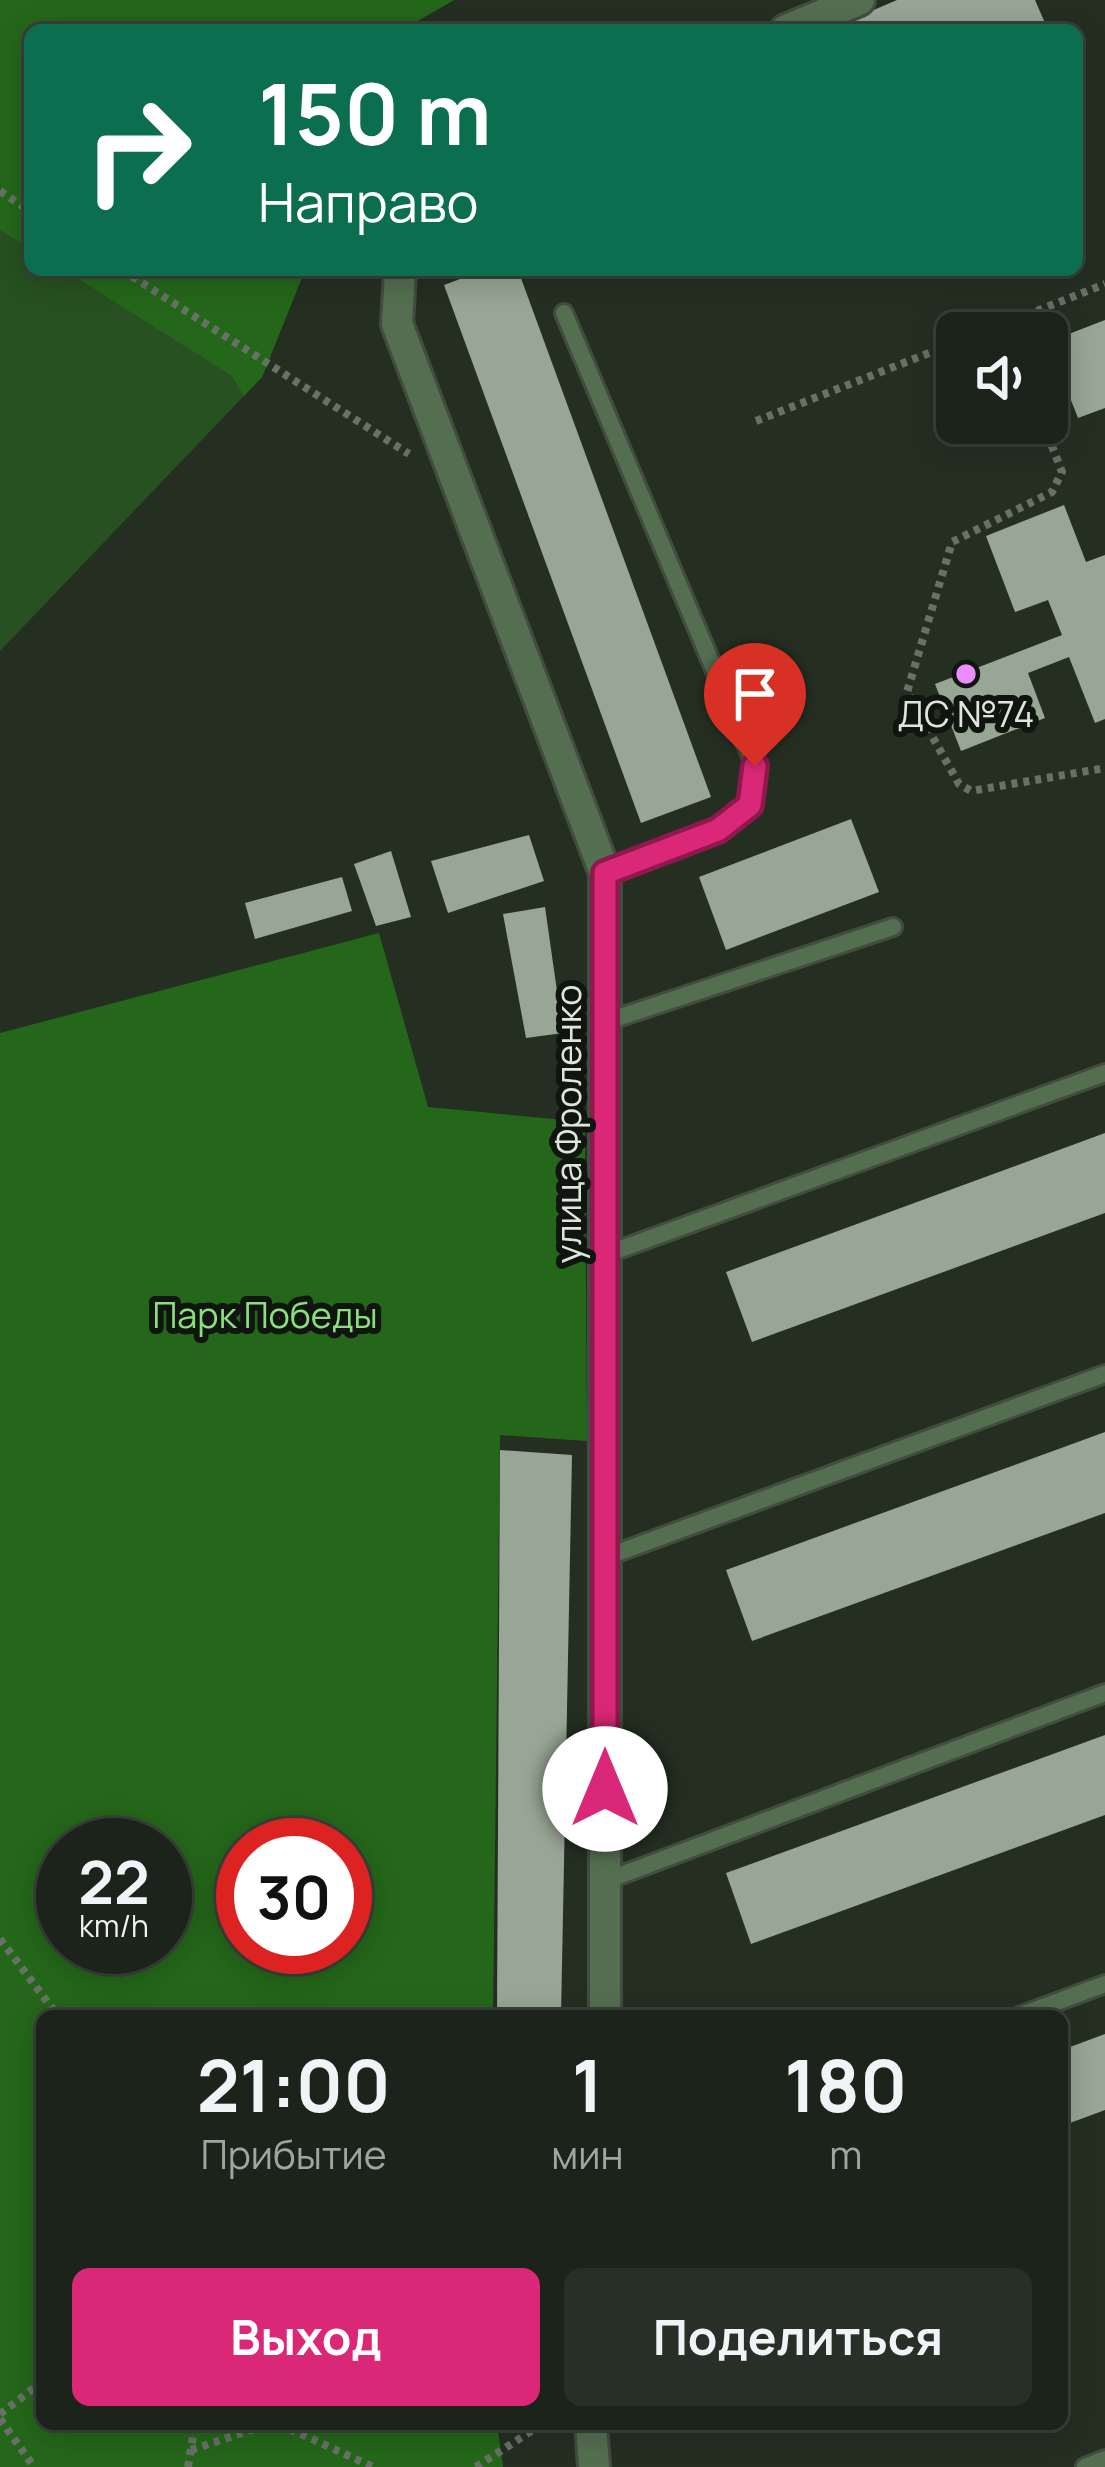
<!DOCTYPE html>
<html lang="ru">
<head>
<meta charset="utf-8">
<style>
	body { margin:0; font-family:Manrope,sans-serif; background:#282f27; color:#f1f3f6; height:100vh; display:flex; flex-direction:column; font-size:45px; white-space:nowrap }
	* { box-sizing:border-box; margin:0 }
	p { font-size:39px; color:#a0a4a2 }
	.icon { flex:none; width:66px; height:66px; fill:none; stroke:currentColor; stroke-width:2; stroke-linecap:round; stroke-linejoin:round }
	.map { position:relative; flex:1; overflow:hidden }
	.drawer { position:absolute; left:36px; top:2010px; width:1032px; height:420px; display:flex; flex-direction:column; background:#1b231a; border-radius:18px; box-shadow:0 6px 30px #0003,0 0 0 3px #394039 }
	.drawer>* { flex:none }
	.banner { position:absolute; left:24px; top:24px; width:1059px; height:252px; border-radius:18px; box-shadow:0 6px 30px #0003,0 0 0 3px #394039; background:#0b6e4f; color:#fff; overflow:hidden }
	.controls { position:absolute; left:936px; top:312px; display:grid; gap:24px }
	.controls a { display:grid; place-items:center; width:132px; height:132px; border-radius:18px; background:#1b231a; box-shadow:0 6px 30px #0003,0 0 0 3px #394039; font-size:60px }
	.speed { position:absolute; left:36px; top:1818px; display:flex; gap:24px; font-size:60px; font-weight:700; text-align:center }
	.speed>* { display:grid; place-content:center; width:156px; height:156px; border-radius:50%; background:#1b231a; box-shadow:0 6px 30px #0003,0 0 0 3px #394039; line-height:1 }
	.speed small { font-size:30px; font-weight:400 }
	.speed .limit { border:18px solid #d22; background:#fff; color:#111 }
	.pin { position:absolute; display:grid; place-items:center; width:102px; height:102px; color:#fff; margin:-123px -51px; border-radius:50% 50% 50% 0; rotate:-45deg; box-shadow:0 0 12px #0007 }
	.pin .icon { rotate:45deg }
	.me { position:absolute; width:132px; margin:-66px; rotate:0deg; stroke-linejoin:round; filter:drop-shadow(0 0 9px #0008) }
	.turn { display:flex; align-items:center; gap:42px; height:252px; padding:0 36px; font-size:54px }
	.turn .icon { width:156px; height:156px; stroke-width:2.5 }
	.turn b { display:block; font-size:84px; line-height:102px }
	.eta { display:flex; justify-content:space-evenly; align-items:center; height:204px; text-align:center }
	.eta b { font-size:72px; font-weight:700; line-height:84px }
	.cta { display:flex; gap:24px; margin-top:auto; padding:24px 36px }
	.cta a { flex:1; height:138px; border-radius:18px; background:#db2777; color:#fff; font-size:48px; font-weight:700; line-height:138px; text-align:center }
	.cta a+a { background:#282f27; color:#f1f3f6 }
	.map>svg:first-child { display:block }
	.green { fill:#275120 }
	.forest { fill:#24671a; fill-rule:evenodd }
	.building { fill:#98a696 }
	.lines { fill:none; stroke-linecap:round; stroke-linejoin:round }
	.lane-casing { stroke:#424c40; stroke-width:22 }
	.street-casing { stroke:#424c40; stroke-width:36 }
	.path { stroke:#687166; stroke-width:8; stroke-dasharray:6 6; stroke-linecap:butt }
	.lane { stroke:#546f50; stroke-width:16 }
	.street { stroke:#546f50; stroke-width:30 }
	.route-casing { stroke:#8e194d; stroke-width:30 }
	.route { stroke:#db2777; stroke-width:21 }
	.poi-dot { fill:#eb8dfc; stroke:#101510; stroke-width:4.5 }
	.labels { text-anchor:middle; stroke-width:12; stroke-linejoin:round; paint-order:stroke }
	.poi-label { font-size:36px; fill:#dee5dc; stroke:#101510 }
	.street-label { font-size:36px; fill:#dee5dc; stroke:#101510 }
	.park-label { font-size:36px; fill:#89e07c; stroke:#101510 }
</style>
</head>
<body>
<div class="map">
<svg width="1105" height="2467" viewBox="0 0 1105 2467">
	<rect width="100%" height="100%" fill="#242f22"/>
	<path class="green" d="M 0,0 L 454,0 L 402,30 L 30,30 L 30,270 L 305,270 L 262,377 L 0,651 Z"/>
	<g class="forest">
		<path d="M 0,0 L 454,0 L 402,30 L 30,30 L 30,249 L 0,230 Z"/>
		<path d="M 64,270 L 305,270 L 262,377 L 244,396 L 232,376 Z"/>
		<path d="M 379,933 L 428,1107 L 585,1122 L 587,1441 L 500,1435 L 493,2016 L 42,2016 L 42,2424 L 497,2424 L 503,2467 L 0,2467 L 0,1033 ZM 165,1845 L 165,1947 L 63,1947 L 63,1845 ZM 243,1845 L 345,1845 L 345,1947 L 243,1947 Z"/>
	</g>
	<g class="building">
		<path d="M 897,0 L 1035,0 L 1048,30 L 827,30 Z"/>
		<path d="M 484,270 L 518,270 L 711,797 L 641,823 L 444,285 Z"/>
		<path d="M 1105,320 L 1105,408 L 1078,418 L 1048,342 Z"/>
		<path d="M 1064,505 L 1086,562 L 1105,555 L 1105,719 L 1095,723 L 1069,657 L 1028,673 L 1045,718 L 961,751 L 935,684 L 1062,635 L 1048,600 L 1015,612 L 986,536 Z"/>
		<path d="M 851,819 L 879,892 L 726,950 L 699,877 Z"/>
		<path d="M 529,835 L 544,881 L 448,913 L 431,861 Z"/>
		<path d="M 391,851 L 411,917 L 376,926 L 354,864 Z"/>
		<path d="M 342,877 L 352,911 L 255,939 L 245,903 Z"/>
		<path d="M 545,907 L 563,1033 L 526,1038 L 503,914 Z"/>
		<path d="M 1105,1133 L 1105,1213 L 752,1342 L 726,1272 Z"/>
		<path d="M 1105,1432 L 1105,1513 L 752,1641 L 726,1570 Z"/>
		<path d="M 500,1450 L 572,1455 L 561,2016 L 497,2016 Z"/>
		<path d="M 1105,1735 L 1105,1815 L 751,1944 L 726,1873 Z"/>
		<path d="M 1105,2034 L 1105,2110 L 1062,2126 L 1062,2050 Z"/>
	</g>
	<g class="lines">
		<defs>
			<g id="lane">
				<path d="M 564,313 L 755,766 L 750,805 L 718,830 L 605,873"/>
				<path d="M 608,1021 L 893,927"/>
				<path d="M 607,1254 L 1105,1073"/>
				<path d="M 606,1557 L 1105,1374"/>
				<path d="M 605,1881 L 1105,1693"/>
				<path d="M 1019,2016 L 1105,1984"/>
				<path d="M 1085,2467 L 1105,2459"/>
			</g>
			<g id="street">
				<path d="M 786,30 L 859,0"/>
				<path d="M 400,270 L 397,324 L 605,873 L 605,2016"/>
				<path d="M 591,2424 L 594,2467"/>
			</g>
		</defs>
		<use href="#lane" class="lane-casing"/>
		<use href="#street" class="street-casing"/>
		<g class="path">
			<path d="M 0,191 L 30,211"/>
			<path d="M 122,270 L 409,454"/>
			<path d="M 981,333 L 1105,284"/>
			<path d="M 756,421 L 957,342"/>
			<path d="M 1043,423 L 1062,472 L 1052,492 L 952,542 L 907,692 L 959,784 L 971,791 L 1105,768"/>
			<path d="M 0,1939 L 58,2016"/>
			<path d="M 0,2414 L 42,2382"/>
			<path d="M 0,2419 L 34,2467"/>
			<path d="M 279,2424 L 373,2467"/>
			<path d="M 191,2450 L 269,2424"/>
			<path d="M 188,2467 L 195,2424"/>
			<path d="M 476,2467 L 542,2424"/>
		</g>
		<use href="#lane" class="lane"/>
		<use href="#street" class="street"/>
	</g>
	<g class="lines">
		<defs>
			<path id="route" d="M 605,1789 L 605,873 L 718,830 L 750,805 L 755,766"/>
		</defs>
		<use href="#route" class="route-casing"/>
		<use href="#route" class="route"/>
	</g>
	<circle class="poi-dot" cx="966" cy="674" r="12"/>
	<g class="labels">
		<g class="poi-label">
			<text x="966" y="727">ДС №74</text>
		</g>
		<g class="street-label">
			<text transform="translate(568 1124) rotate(-90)" y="13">улица Фроленко</text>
		</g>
		<g class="park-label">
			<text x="265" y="1328">Парк Победы</text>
		</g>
	</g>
</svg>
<div class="controls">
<a><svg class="icon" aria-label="sound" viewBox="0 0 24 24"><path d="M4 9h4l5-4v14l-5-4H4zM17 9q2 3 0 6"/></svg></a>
</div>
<div class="speed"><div>22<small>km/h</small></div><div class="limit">30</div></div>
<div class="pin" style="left:755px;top:766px;background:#d93025"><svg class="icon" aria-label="arrive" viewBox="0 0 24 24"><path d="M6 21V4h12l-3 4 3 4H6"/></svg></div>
<svg class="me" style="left:605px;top:1789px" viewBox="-20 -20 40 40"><circle r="19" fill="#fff"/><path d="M0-13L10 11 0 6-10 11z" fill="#db2777"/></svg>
<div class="banner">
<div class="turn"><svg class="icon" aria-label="right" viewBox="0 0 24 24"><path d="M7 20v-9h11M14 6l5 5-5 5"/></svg><div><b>150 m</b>Направо</div></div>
</div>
<section class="drawer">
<div class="eta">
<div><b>21:00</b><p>Прибытие</p></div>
<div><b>1</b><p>мин</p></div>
<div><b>180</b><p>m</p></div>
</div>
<div class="cta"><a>Выход</a><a>Поделиться</a></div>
</section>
</div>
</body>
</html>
